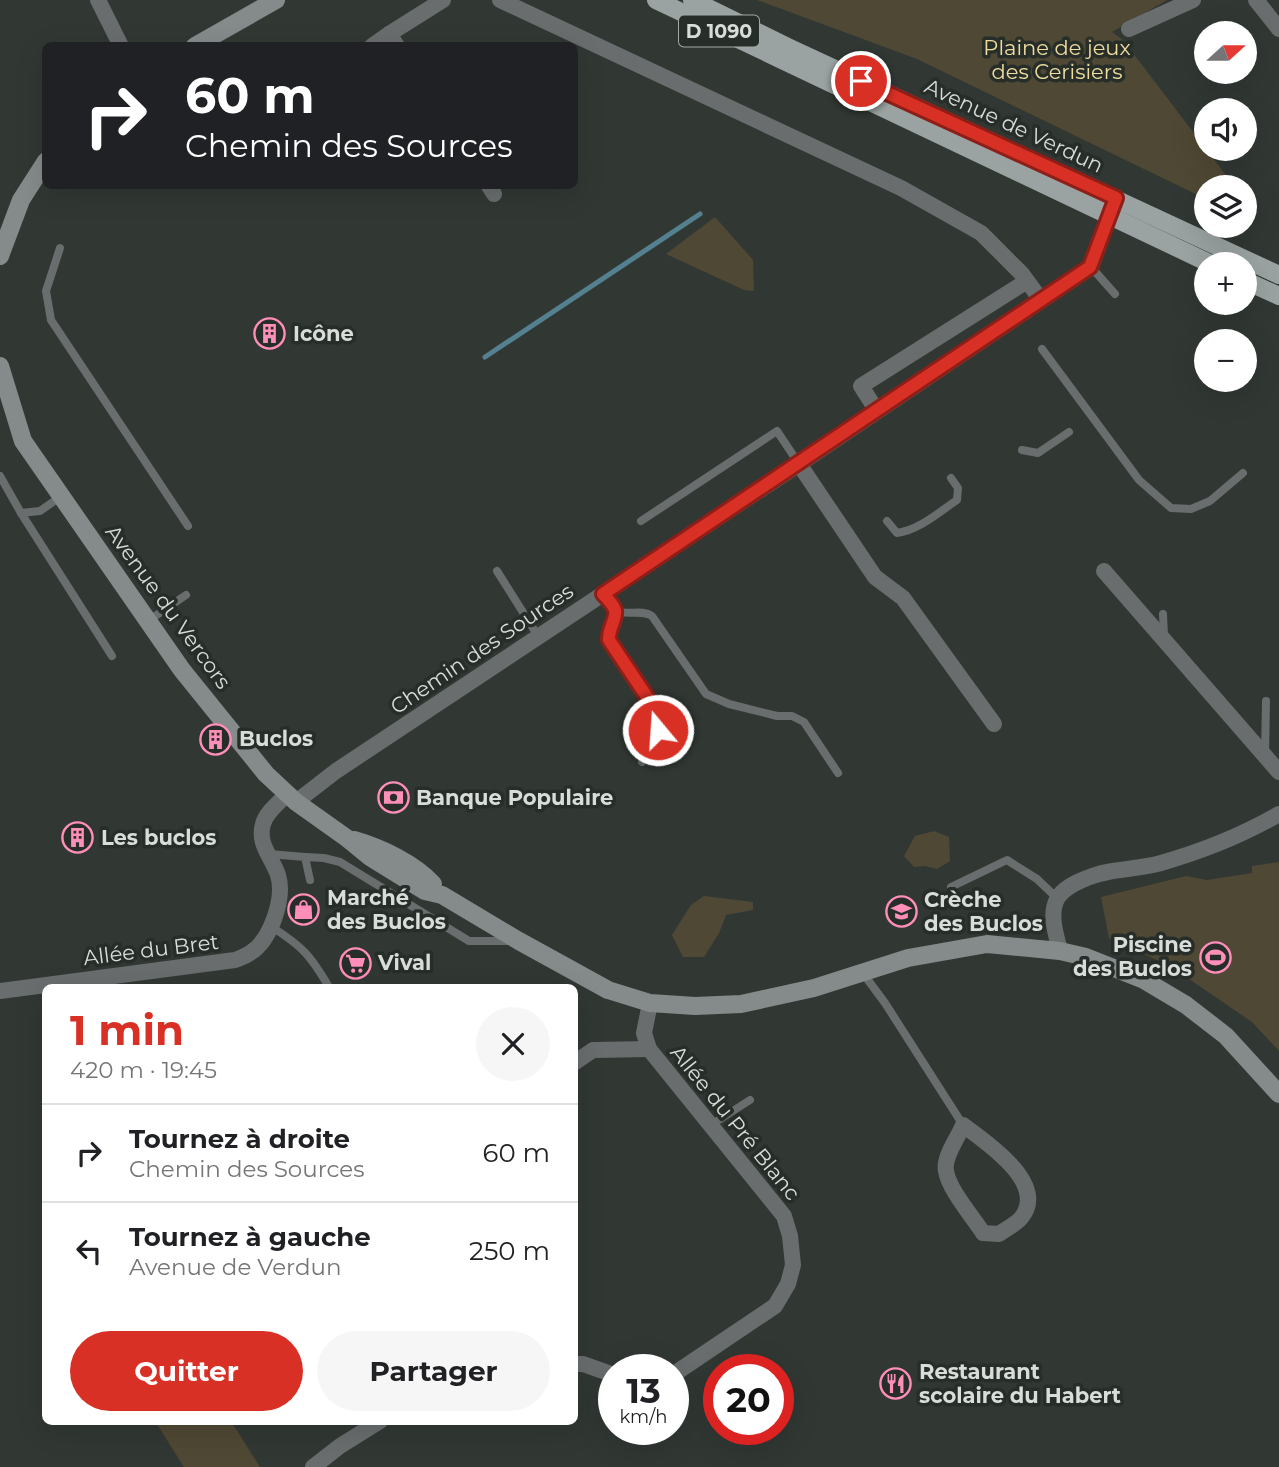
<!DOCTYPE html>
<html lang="fr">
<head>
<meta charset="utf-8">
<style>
	body { margin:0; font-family:Montserrat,sans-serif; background:#f6f6f6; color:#202124; height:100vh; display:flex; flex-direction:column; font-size:26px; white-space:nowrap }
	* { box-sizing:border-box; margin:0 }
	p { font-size:23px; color:#757577 }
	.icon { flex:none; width:38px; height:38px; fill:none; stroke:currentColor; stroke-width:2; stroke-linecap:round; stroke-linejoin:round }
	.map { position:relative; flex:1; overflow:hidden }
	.details { position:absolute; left:42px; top:984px; width:536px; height:441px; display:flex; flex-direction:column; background:#fff; border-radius:10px; box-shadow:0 7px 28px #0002 }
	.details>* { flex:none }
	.banner { position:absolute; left:42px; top:42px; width:536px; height:147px; border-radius:10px; box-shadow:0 7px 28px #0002; background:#202124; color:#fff; overflow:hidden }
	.needle { width:46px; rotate:69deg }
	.buttons { position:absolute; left:1194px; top:21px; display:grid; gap:14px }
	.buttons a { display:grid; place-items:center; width:63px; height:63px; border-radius:50%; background:#fff; box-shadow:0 7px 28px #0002; font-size:35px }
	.speed { position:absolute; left:598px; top:1354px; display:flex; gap:14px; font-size:35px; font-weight:700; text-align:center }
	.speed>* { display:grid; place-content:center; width:91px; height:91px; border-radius:50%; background:#fff; box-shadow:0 7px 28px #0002; line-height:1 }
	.speed small { font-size:18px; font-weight:400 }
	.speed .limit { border:10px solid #d22; background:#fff; color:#111 }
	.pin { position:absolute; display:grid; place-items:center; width:60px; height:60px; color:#fff; margin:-30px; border:4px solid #fff; border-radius:50%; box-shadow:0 2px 7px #0007 }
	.me { position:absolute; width:77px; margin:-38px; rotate:342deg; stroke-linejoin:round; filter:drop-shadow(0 0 5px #0008) }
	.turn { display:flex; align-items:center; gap:24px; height:147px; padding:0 28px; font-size:32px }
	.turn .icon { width:91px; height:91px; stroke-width:2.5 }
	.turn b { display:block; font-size:49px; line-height:60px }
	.round { display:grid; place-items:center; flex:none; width:74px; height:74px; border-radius:37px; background:#f6f6f6 }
	.head { display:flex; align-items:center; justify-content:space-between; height:119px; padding:0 28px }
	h1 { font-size:42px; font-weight:700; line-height:52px; color:#d93025 }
	.action { display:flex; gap:14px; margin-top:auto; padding:14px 28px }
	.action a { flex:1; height:80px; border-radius:42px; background:#d93025; color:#fff; font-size:28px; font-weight:700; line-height:80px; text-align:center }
	.action a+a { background:#f6f6f6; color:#202124 }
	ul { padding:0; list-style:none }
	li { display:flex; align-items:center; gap:21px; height:98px; padding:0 28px; border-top:2px solid #e0e0e0 }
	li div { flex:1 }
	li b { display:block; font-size:26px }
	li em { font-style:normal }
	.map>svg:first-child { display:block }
	.green { fill:#4f4834 }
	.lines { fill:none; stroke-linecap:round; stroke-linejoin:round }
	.stream { stroke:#558090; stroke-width:5 }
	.lane { stroke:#696d6d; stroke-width:8 }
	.street { stroke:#696d6d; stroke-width:16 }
	.secondary { stroke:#858b8b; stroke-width:18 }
	.primary { stroke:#9aa3a2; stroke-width:18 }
	.route-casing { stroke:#8d1f18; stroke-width:18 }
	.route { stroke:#d93025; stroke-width:12 }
	.labels { text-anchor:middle; stroke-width:7; stroke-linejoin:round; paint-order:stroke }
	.shield { fill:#272e2a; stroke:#a4a8a5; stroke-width:2 }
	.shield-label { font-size:19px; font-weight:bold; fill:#d9ddda }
	.park-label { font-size:21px; fill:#f1de9f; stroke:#272e2a }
	.street-label { font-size:21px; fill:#d9ddda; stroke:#272e2a }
	.poi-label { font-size:21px; font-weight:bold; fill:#d9ddda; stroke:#272e2a; text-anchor:start }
</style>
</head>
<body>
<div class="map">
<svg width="1279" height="1467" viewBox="0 0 1279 1467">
	<rect width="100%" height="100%" fill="#313834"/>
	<g class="green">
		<path d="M 757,0 L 1167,0 L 1112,32 L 1123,40 L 1235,187 L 1206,187 L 1206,199 L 917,59 Z"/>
		<path d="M 715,217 L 753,260 L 754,291 L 744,290 L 666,254 Z"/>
		<path d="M 934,831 L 949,837 L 950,861 L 937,869 L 925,866 L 914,867 L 904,856 L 915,836 Z"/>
		<path d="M 1279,862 L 1279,1051 L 1252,1022 L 1170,966 L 1109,938 L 1101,897 L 1186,876 L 1207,880 L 1252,873 L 1252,866 Z"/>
		<path d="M 704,896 L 753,902 L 753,910 L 726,915 L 719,933 L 704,957 L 683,957 L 672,935 L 691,905 Z"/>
		<path d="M 155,1421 L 231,1421 L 260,1467 L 184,1467 Z"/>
	</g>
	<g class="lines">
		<path class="stream" d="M 485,357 L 700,214"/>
		<g class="lane">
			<path d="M 60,248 L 46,291 L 51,320 L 188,526"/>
			<path d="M 1091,267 L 1115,294"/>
			<path d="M 1042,349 L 1139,480 L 1171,508 L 1191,509 L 1210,501 L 1243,473"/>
			<path d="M 1022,450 L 1038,453 L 1069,432"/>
			<path d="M 0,476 L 21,513 L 40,511 L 60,497"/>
			<path d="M 21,513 L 112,656"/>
			<path d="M 641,521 L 777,431 L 799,464"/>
			<path d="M 887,521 L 897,533 C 919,530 938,513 957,500 L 958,488 L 951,478"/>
			<path d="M 497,571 L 538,636"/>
			<path d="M 603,594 C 607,598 610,604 614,608 C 624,618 640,608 652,616 L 706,694 L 729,704 L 777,716 L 792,716 L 804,722 L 838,773"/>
			<path d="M 615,610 C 615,621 607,628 609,640 L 657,712 C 661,731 650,745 642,762"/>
			<path d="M 1163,614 L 1164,636"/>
			<path d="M 148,621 L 186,595"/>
			<path d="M 1265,754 L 1266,701"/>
			<path d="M 269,854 L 305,857 L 310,880"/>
			<path d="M 305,857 L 324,858 L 340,862 L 469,941 L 514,941"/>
			<path d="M 951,887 L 1007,860 L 1037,879 L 1057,898"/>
			<path d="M 272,927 C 303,947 310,955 329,987"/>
			<path d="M 862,972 L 885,1003 L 963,1125"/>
			<path d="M 711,1125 L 750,1100"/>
		</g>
		<g class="street">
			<path d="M 98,0 L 121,46"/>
			<path d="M 500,0 L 901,188 L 981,233 L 1022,274 L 1041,300"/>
			<path d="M 1256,0 L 1279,29"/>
			<path d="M 1129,29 L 1193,0"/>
			<path d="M 389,34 L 443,0"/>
			<path d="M 372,46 L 389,34 L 397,46"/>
			<path d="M 489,186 L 494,194"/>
			<path d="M 877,411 L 861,386 L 1027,281"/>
			<path d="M 799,464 L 875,577 L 903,598 L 994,724"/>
			<path d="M 1104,571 L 1279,772"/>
			<path d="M 296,802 L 336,771 L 799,464 L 1091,267 L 1114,204"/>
			<path d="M 1060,951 C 1056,934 1049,915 1057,899 C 1063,888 1077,882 1087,878 C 1110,868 1137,870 1161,863 C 1203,851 1241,836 1279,814"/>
			<path d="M 0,991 L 235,960 C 240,958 246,956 250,953 C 271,940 285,898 278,875 C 272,857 257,844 263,824 C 266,812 279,803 287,794"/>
			<path d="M 650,1003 L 644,1033 L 649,1049 L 784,1216 L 790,1236 L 793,1265 L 788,1284 L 775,1306 L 674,1374"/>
			<path d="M 574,1063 L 593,1050 L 649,1049"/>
			<path d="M 963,1125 C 986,1142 1049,1184 1021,1218 C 1016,1224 1006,1229 999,1234 L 983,1233 C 973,1217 949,1190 946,1171 C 943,1157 958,1138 963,1125 Z"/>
			<path d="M 574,1364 L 583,1364 L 614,1375"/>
			<path d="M 313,1467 L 340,1446 L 380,1421"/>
		</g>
		<g class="secondary">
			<path d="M 195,46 L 276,0"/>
			<path d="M 0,256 L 21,200 L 46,161"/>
			<path d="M 0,366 L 23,441 L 182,670 L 266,774 L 296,802 L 348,839 L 370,857 L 425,891 L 442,895 L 519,941 L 608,990 L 650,1003 L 695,1006 L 741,1004 L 814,988 L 908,958 L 987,944 L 1060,951 L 1086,957 L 1144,980 L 1186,1005 L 1226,1036 L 1279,1094"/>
			<path d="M 354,840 C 381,848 414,863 433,884"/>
		</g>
		<g class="primary">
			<path d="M 656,0 L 1211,264"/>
			<path d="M 692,0 L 790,48 L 1279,275"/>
			<path d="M 1244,280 L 1279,296"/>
		</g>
	</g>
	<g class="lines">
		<defs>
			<path id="route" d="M 658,730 L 657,712 L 609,640 C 608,629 617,618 615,610 C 613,605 607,598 603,594 L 1090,267 L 1116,198 L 861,81"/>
		</defs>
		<use href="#route" class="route-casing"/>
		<use href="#route" class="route"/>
	</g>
	<defs>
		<symbol id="building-ring" viewBox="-11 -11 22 22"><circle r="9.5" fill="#272e2a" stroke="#ff8eb9" stroke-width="1.5"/><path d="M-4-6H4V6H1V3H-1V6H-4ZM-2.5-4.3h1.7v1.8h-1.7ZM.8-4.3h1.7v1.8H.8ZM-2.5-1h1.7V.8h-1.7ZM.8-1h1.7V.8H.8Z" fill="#ff8eb9"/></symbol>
		<symbol id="bank-ring" viewBox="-11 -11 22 22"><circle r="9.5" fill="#272e2a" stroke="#ff8eb9" stroke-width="1.5"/><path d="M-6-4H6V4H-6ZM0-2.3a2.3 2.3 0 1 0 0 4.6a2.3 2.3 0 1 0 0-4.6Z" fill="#ff8eb9"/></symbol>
		<symbol id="shop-ring" viewBox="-11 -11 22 22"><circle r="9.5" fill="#272e2a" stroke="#ff8eb9" stroke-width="1.5"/><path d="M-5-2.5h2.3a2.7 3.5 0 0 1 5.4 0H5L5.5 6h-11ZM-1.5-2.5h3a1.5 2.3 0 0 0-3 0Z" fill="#ff8eb9"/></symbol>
		<symbol id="school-ring" viewBox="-11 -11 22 22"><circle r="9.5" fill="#272e2a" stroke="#ff8eb9" stroke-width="1.5"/><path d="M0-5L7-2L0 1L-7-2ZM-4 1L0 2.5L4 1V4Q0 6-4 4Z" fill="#ff8eb9"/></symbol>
		<symbol id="stadium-ring" viewBox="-11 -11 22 22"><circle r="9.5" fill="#272e2a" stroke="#ff8eb9" stroke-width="1.5"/><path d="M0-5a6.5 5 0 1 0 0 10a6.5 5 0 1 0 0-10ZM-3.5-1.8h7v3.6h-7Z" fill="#ff8eb9"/></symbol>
		<symbol id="supermarket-ring" viewBox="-11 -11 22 22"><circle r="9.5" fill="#272e2a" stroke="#ff8eb9" stroke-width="1.5"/><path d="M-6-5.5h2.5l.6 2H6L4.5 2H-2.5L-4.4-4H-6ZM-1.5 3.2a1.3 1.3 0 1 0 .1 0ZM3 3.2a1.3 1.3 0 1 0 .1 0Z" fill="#ff8eb9"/></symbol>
		<symbol id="restaurant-ring" viewBox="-11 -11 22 22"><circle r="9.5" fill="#272e2a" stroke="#ff8eb9" stroke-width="1.5"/><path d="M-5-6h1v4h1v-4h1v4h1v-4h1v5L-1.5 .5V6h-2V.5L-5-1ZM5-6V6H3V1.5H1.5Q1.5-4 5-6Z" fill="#ff8eb9"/></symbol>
	</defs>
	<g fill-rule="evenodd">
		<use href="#building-ring" x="252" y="316" width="35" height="35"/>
		<use href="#building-ring" x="198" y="722" width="35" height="35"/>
		<use href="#bank-ring" x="376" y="780" width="35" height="35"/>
		<use href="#building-ring" x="60" y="820" width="35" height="35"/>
		<use href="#shop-ring" x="286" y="892" width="35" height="35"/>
		<use href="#school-ring" x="884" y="894" width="35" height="35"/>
		<use href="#stadium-ring" x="1198" y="940" width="35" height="35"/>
		<use href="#supermarket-ring" x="338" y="946" width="35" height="35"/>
		<use href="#restaurant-ring" x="878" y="1366" width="35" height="35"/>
	</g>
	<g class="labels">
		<rect class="shield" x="679" y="15.5" width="80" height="31" rx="5"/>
		<g class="shield-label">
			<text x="719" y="38">D 1090</text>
		</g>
		<g class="park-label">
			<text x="1057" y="55">Plaine de jeux<tspan x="1057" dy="24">des Cerisiers</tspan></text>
		</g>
		<g class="street-label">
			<text transform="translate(1014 126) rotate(25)" y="7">Avenue de Verdun</text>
			<text transform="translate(168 607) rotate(54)" y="7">Avenue du Vercors</text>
			<text transform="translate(482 649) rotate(-34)" y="7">Chemin des Sources</text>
			<text transform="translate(151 950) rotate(-7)" y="7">Allée du Bret</text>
			<text transform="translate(735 1123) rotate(51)" y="7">Allée du Pré Blanc</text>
		</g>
		<g class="poi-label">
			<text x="293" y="341">Icône</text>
			<text x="239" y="746">Buclos</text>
			<text x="416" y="805">Banque Populaire</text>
			<text x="101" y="845">Les buclos</text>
			<text x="327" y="905">Marché<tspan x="327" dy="24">des Buclos</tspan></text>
			<text x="924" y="907">Crèche<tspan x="924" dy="24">des Buclos</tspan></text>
			<text x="1192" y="952" text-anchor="end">Piscine<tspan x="1192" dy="24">des Buclos</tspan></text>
			<text x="378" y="970">Vival</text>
			<text x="919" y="1379">Restaurant<tspan x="919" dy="24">scolaire du Habert</tspan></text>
		</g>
	</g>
</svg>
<div class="buttons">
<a><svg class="needle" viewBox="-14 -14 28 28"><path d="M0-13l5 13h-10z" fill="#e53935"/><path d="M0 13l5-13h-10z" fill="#757577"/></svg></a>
<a><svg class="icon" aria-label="sound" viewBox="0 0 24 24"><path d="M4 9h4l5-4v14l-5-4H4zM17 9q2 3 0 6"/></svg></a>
<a><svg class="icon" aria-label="layers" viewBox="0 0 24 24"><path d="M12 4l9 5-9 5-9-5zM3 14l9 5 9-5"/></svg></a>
<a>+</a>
<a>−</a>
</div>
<div class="speed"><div>13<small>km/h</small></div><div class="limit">20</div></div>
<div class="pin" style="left:861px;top:81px;background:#d93025"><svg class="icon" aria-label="arrive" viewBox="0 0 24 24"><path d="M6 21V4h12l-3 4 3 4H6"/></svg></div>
<svg class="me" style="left:658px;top:730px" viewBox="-20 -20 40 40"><circle r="17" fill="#d93025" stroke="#fff" stroke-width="3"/><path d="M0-11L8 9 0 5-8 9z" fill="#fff"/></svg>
<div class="banner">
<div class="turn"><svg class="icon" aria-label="right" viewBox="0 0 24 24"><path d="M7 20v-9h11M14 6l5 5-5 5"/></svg><div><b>60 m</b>Chemin des Sources</div></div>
</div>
<section class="details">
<div class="head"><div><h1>1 min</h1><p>420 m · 19:45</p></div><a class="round"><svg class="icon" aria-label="close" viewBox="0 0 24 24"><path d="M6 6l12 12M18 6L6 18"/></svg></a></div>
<ul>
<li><svg class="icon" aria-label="right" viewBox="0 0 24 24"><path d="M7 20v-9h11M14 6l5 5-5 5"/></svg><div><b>Tournez à droite</b><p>Chemin des Sources</p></div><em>60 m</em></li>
<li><svg class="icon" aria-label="left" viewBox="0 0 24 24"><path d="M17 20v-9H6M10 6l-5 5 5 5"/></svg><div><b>Tournez à gauche</b><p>Avenue de Verdun</p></div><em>250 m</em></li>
</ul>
<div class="action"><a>Quitter</a><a>Partager</a></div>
</section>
</div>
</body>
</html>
